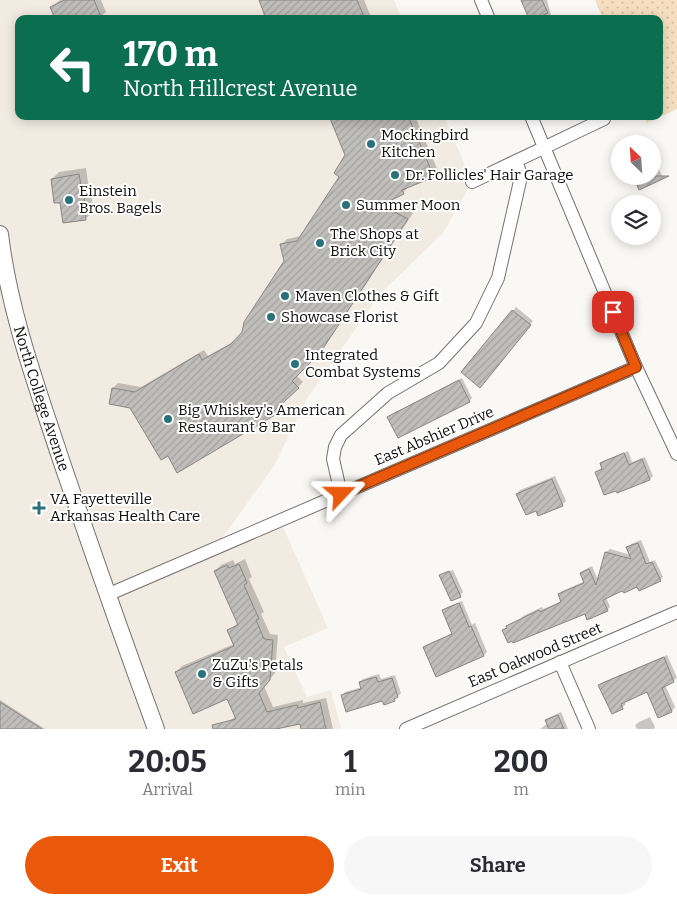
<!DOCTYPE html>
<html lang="en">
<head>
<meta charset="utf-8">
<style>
	body { margin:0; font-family:Bitter,serif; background:#f7f7f7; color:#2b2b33; height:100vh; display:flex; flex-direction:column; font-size:19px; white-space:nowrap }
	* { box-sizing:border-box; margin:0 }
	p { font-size:16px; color:#7c7c81 }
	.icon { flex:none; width:28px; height:28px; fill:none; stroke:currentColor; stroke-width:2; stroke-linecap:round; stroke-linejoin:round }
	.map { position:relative; height:729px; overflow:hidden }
	.panel { display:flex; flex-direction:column; background:#fff; flex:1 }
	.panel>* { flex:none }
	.guide { position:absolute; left:15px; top:15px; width:648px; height:105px; border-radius:10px; box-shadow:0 2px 12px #0003; background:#0b6e4f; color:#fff; overflow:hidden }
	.needle { width:32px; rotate:335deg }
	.buttons { position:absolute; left:611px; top:135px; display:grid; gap:10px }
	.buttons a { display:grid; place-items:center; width:50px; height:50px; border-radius:50%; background:#fff; box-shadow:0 2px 12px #0003; font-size:25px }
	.pin { position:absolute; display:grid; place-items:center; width:42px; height:42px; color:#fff; margin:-21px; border-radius:10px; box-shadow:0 2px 8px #0006 }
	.me { position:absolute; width:55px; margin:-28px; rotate:67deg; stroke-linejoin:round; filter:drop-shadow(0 0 4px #0008) }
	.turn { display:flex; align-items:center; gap:18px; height:105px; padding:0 25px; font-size:22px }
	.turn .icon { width:65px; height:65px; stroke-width:2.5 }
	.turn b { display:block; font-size:35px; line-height:42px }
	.eta { display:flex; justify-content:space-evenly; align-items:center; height:85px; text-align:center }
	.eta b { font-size:30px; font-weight:700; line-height:35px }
	.primary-button { display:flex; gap:10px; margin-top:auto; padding:10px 25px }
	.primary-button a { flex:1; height:58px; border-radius:30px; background:#ea580c; color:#fff; font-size:20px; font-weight:700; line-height:58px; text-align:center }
	.primary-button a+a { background:#f7f7f7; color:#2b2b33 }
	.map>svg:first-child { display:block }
	.built { fill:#f2ebe2 }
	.grass { fill:url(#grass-dots) }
	.shadow { fill:#0003 }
	.building { fill:url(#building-hatch); stroke:#898785 }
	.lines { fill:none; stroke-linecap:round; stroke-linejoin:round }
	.minor-casing { stroke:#747270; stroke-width:14 }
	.major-casing { stroke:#747270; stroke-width:18 }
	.minor { stroke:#fff; stroke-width:12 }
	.major { stroke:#fff; stroke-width:16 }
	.route-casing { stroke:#983908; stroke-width:12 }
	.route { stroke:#ea580c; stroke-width:9 }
	.poi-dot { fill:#2a727b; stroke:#fff; stroke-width:2 }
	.labels { text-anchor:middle; stroke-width:4; stroke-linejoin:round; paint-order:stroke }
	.poi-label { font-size:15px; fill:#0d0d0c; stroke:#fff; text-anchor:start }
	.street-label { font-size:15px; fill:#0d0d0c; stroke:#fff }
</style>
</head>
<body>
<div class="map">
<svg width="677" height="729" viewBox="0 0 677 729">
	<defs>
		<pattern id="grass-dots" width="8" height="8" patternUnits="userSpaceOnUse" patternTransform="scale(1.25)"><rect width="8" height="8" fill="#f5dfbf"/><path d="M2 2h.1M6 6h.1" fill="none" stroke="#d1bea3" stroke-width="1.8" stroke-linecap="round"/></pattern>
		<pattern id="building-hatch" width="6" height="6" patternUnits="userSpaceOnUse" patternTransform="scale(1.25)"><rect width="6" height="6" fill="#c0bebb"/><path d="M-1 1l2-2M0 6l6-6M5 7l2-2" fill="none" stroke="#a4a2a0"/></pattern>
	</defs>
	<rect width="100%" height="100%" fill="#faf8f5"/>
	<path class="built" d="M 0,0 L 394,0 L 402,19 L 19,19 L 19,116 L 444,116 L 472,182 L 443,233 L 380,294 L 306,400 L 274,466 L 215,548 L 280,520 L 328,628 L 284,647 L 307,697 L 331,690 L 341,729 L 0,729 Z"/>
	<path class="grass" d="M 595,0 L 677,0 L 677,109 L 647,123 L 644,116 L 659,116 L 659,19 L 603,19 Z"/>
	<g class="shadow">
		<path d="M 60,0 L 101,0 L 106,12 L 98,19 L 51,7 Z"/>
		<path d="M 260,0 L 364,0 L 372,19 L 271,19 Z"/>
		<path d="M 522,0 L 547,0 L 552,19 L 530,19 Z"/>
		<path d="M 330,116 L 415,116 L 438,171 L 433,176 L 408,187 L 403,193 L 387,200 L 413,213 L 325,346 L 296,375 L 303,382 L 278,406 L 279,409 L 274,414 L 168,455 L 130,407 L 113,388 L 118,383 L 141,387 L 204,350 L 208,356 L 236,340 L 243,332 L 285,261 L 282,244 L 287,239 L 301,236 L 340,176 L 347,155 Z"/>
		<path d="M 656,162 L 662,176 L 659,179 L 635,177 L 630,179 L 629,176 L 652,176 L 652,164 Z"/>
		<path d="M 86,168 L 89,190 L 91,190 L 93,212 L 85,219 L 61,201 L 52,179 L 59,172 Z"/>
		<path d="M 516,307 L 533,321 L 484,383 L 463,372 Z"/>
		<path d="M 462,378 L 472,398 L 469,401 L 389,417 L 392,414 Z"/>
		<path d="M 628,451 L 632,462 L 645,457 L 653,476 L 650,479 L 596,472 L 603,467 L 601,463 L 605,460 Z"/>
		<path d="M 555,476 L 566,501 L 562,505 L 517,494 L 520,490 Z"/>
		<path d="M 641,540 L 650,562 L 655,560 L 663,577 L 660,580 L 623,589 L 606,597 L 610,607 L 607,610 L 585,612 L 503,630 L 520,620 L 523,616 L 542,607 L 543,609 L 562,601 L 559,595 L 562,591 L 585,581 L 581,573 L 584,570 L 592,566 L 598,580 L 606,552 L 610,549 L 631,555 L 628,548 L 631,544 Z"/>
		<path d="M 245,559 L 252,577 L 249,579 L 264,612 L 261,614 L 270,634 L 278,635 L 275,673 L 264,686 L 273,707 L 303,700 L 303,703 L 326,698 L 333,729 L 302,729 L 300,722 L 270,729 L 230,729 L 228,722 L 236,716 L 228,697 L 176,672 L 182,666 L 234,644 L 229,630 L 238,623 L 215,571 L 221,565 L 233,560 L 235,564 Z"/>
		<path d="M 453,570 L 463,592 L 460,596 L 441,575 Z"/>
		<path d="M 462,601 L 472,625 L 475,623 L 487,652 L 484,655 L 437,676 L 425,647 L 428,644 L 453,633 L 444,610 L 447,607 Z"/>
		<path d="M 667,655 L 677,678 L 665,685 L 675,707 L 672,711 L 658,716 L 648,691 L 624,702 L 626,704 L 622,708 L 600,686 L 603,682 Z"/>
		<path d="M 379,674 L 381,679 L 395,675 L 401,693 L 394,700 L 342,696 L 345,692 L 362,687 L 360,682 L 363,679 Z"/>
		<path d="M 0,700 L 45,729 L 0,729 Z"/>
		<path d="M 561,712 L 568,729 L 540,729 L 547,724 L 547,720 L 550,717 Z"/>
		<path d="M 650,717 L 655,727 L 654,729 L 637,729 L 635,725 L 639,722 Z"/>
	</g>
	<g class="building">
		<path d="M 65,0 L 94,0 L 102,19 L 55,19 L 50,7 Z"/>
		<path d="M 259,0 L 357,0 L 365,19 L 266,19 Z"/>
		<path d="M 521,0 L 542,0 L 548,13 L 535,19 L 529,19 Z"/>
		<path d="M 329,116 L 408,116 L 434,177 L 402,190 L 404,194 L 381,205 L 408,219 L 320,353 L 292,381 L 299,388 L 273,412 L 275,415 L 177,473 L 168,456 L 161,460 L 130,408 L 109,404 L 112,388 L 135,392 L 199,354 L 202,360 L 231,344 L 242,332 L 244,322 L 284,261 L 280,244 L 297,241 L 339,177 L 334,173 L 345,155 Z"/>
		<path d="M 79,174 L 83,197 L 84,197 L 86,220 L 63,223 L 60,203 L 54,203 L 51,179 Z"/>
		<path d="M 633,176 L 669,176 L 639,190 Z"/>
		<path d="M 512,310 L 531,325 L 480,388 L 461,372 Z"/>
		<path d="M 459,380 L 470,402 L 398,438 L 387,417 Z"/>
		<path d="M 624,453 L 629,465 L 642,459 L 650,480 L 617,493 L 616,491 L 604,495 L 595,472 L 602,469 L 600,463 Z"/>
		<path d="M 552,479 L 563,506 L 538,516 L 536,511 L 526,515 L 516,494 Z"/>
		<path d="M 638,543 L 646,564 L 652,562 L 661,581 L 639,591 L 637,587 L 624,593 L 622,591 L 603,600 L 608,611 L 587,620 L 585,614 L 513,643 L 512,641 L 508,643 L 502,630 L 507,628 L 506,626 L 539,610 L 540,612 L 561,602 L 558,594 L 584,583 L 580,573 L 589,569 L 596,585 L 605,552 L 631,559 L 626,547 Z"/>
		<path d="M 239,564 L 247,583 L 244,585 L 259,619 L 256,620 L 264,639 L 273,640 L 270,680 L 259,693 L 267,712 L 297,705 L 298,708 L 320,702 L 326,729 L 301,729 L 300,724 L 276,729 L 213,729 L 212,725 L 236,719 L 227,699 L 193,714 L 175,672 L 234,646 L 227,630 L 238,625 L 214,571 L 227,565 L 229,568 Z"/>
		<path d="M 449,571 L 461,597 L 451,601 L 439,575 Z"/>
		<path d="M 459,603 L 469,627 L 471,626 L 484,656 L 436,677 L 423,647 L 452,634 L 442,610 Z"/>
		<path d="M 664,657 L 674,682 L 662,688 L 672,712 L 658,718 L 647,692 L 621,704 L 623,709 L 612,714 L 598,685 Z"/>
		<path d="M 376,677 L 378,682 L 392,678 L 398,697 L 394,699 L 395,701 L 384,705 L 382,701 L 346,712 L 341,695 L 361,689 L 359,682 Z"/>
		<path d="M 0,702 L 42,729 L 0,729 Z"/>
		<path d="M 558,715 L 564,729 L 549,729 L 545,720 Z"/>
	</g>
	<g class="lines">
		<defs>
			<g id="minor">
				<path d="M 481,0 L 489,19"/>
				<path d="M 531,116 L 636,367 L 677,454"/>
				<path d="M 472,182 L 604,119"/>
				<path d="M 341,494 L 333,459 L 335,447 L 341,435 L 388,393 L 439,363 L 476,323 L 498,278 L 520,181 L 520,172 L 516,161"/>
				<path d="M 107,595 L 636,367"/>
				<path d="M 560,662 L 589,729"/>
				<path d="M 406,729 L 677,612"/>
			</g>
			<g id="major">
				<path id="s1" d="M 0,234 C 9,311 36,384 60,457 C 91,548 123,639 156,729"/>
			</g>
		</defs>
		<use href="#minor" class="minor-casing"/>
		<use href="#major" class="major-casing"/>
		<use href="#minor" class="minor"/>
		<use href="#major" class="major"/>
	</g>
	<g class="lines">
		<defs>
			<path id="route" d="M 341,494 L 636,367 L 613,312"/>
		</defs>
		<use href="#route" class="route-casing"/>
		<use href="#route" class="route"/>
	</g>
	<g class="poi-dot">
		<circle cx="371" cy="144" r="5"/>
		<circle cx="395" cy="175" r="5"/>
		<circle cx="69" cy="200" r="5"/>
		<circle cx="346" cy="205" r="5"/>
		<circle cx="320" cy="243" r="5"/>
		<circle cx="285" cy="296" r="5"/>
		<circle cx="271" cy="317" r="5"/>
		<circle cx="295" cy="364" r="5"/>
		<circle cx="168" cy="419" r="5"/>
		<path d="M36.5 500.5h5v5h5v5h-5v5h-5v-5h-5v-5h5z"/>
		<circle cx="202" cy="674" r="5"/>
	</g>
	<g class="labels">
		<g class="poi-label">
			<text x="381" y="140">Mockingbird<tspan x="381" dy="17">Kitchen</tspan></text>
			<text x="405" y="180">Dr. Follicles' Hair Garage</text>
			<text x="79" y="196">Einstein<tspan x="79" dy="17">Bros. Bagels</tspan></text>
			<text x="356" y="210">Summer Moon</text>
			<text x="330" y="239">The Shops at<tspan x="330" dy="17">Brick City</tspan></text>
			<text x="295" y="301">Maven Clothes &amp; Gift</text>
			<text x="281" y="322">Showcase Florist</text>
			<text x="305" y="360">Integrated<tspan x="305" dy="17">Combat Systems</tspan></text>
			<text x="178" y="415">Big Whiskey's American<tspan x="178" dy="17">Restaurant &amp; Bar</tspan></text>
			<text x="50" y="504">VA Fayetteville<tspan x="50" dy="17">Arkansas Health Care</tspan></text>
			<text x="212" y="670">ZuZu's Petals<tspan x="212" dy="17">&amp; Gifts</tspan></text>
		</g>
		<g class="street-label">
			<text dy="5" stroke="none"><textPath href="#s1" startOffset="170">North College Avenue</textPath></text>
			<text transform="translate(434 436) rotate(-23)" y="5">East Abshier Drive</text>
			<text transform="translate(535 655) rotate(-23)" y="5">East Oakwood Street</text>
		</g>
	</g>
</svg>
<div class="buttons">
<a><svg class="needle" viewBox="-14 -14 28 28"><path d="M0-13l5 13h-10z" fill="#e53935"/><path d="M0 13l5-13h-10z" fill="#7c7c81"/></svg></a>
<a><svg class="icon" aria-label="layers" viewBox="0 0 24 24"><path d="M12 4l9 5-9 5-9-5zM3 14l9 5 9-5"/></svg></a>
</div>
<div class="pin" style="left:613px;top:312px;background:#d93025"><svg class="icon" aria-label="arrive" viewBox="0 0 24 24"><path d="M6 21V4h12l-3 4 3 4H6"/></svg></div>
<svg class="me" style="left:341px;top:494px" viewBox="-20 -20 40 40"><path d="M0-17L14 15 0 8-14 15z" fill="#ea580c" stroke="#fff" stroke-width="4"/></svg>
<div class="guide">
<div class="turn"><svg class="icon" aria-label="left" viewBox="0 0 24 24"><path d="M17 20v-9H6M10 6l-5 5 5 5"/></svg><div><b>170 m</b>North Hillcrest Avenue</div></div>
</div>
</div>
<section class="panel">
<div class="eta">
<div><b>20:05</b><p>Arrival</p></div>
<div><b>1</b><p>min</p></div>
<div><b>200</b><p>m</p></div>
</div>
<div class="primary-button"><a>Exit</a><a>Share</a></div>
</section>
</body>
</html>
